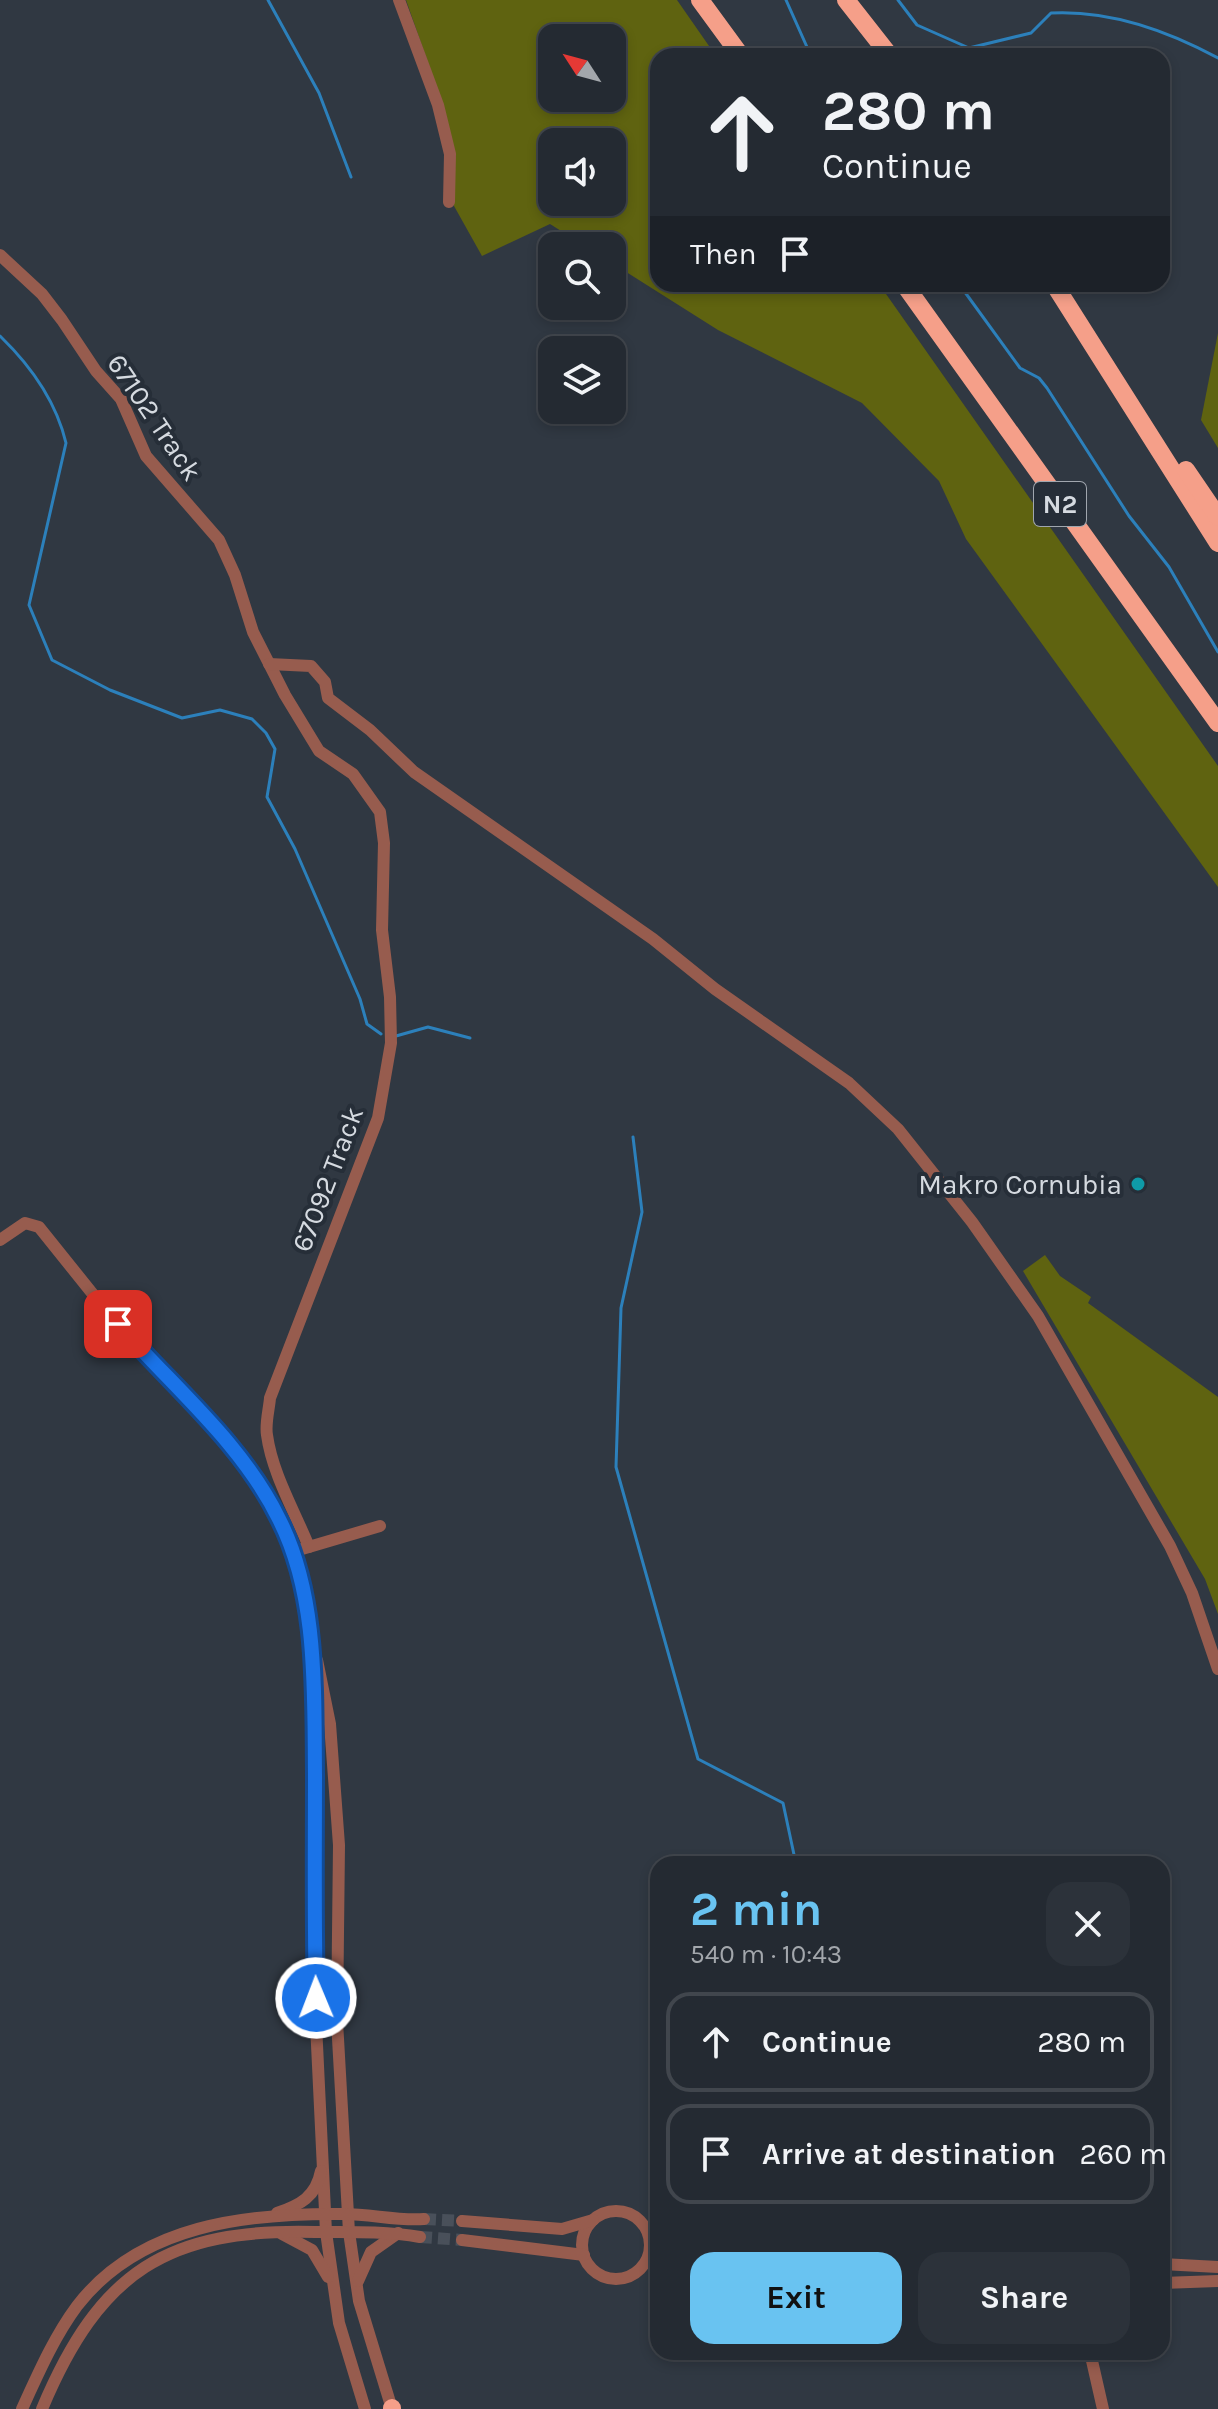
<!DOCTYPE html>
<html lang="en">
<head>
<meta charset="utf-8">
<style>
	body { margin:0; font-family:Karla,sans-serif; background:#2c323a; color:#f1f3f6; height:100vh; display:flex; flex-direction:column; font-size:30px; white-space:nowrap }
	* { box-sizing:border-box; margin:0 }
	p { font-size:26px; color:#a3a7ac }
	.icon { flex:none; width:44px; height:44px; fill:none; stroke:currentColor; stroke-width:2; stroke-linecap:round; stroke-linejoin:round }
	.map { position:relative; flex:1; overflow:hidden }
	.drawer { position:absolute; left:650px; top:1856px; width:520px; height:504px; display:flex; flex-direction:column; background:#242a32; border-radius:24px; box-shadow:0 4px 12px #0003,0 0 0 2px #41464d }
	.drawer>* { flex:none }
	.guide { position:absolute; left:650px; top:48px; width:520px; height:244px; border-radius:24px; box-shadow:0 4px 12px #0003,0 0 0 2px #41464d; background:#242a32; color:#f1f3f6; overflow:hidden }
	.needle { width:52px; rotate:306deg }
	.controls { position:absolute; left:538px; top:24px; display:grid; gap:16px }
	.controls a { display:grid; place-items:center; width:88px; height:88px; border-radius:16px; background:#242a32; box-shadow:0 4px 12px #0003,0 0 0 2px #41464d; font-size:40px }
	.pin { position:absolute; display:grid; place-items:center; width:68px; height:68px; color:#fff; margin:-34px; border-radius:16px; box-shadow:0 4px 12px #0006 }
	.me { position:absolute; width:88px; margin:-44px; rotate:359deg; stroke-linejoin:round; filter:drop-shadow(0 0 6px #0008) }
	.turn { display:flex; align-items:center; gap:28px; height:168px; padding:0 40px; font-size:36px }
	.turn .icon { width:104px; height:104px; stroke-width:2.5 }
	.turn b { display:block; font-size:56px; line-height:68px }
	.then { display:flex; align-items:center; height:76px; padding:0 40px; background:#0003; gap:16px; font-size:30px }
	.round { display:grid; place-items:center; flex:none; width:84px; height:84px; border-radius:24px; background:#2c323a }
	.overview { display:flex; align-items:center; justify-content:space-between; height:136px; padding:0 40px }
	h1 { font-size:48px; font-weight:700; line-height:60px; color:#69c3f1 }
	.cta { display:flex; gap:16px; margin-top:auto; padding:16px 40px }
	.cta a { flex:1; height:92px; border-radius:24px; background:#69c3f1; color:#111; font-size:32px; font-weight:700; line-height:92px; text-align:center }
	.cta a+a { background:#2c323a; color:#f1f3f6 }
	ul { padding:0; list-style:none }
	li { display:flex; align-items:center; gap:24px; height:100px; margin:0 16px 12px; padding:0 24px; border:4px solid #41464d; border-radius:24px }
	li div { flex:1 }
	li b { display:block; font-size:30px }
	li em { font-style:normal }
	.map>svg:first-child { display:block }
	.green { fill:#5f6310; fill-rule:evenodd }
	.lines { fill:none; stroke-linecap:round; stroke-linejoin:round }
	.stream { stroke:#2c80bb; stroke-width:3 }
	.minor-tunnel { stroke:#49505a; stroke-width:12; stroke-dasharray:12 6; stroke-linecap:butt }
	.minor { stroke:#975c4e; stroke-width:12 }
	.highway { stroke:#f59f89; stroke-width:18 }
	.route-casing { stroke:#114b97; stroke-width:20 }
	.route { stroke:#1a73e8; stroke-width:14 }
	.culture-dot { fill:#0f9aa8; stroke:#262e38; stroke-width:3 }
	.labels { text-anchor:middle; stroke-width:8; stroke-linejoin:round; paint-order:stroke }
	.shield { fill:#262e38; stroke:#a0a6ae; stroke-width:2 }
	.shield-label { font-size:26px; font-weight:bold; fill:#d5dae0 }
	.street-label { font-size:28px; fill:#d5dae0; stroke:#262e38 }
	.poi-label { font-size:28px; fill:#d5dae0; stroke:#262e38; text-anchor:end }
</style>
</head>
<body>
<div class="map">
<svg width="1218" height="2409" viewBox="0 0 1218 2409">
	<rect width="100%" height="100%" fill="#303842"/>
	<g class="green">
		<path d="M 406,0 L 677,0 L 716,56 L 658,56 L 658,284 L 879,284 L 1218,766 L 1218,887 L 966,539 L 939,481 L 862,403 L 718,330 L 612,263 L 612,246 L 585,246 L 550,224 L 482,256 L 454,206 L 445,111 ZM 552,38 L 612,38 L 612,98 L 552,98 ZM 552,142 L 612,142 L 612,202 L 552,202 Z"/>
		<path d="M 1218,333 L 1218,448 L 1201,420 Z"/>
		<path d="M 1045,1255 L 1060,1276 L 1091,1297 L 1088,1303 L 1218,1397 L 1218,1614 L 1205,1579 L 1023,1271 Z"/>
	</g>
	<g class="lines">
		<g class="stream">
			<path d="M 268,0 L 319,93 L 351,177"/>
			<path d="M 786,0 L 811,56"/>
			<path d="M 898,0 L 917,25 L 969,48 L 1031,33 L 1051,13 C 1109,10 1168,31 1218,58"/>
			<path d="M 959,284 L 1020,368 L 1039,378 L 1047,388 L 1129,516 L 1169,567 L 1218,652"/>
			<path d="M 0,336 C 31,366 56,401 66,443 L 29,605 L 52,660 L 110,690 L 182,718 L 220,710 L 252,719 L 266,733 L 275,749 L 267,797 L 295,849 L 360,999 L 367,1024 L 381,1034"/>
			<path d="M 396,1036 L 428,1027 L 470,1038"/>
			<path d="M 633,1137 L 642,1212 L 621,1308 L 616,1467 L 698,1759 L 783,1803 L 796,1864"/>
		</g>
		<g class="minor-tunnel">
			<path d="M 424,2219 L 462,2221"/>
			<path d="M 420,2237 L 462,2240"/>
		</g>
		<g class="minor">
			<path d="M 399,0 L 438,105 L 450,154 L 449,202"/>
			<path d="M 0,255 L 42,294 L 62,320 L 96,371 L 121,399 L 146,456 L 219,540 L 235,575 L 253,632 L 285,695 L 319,751 L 353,774 L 380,812 L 384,843 L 382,930 L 390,997 L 391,1043 L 378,1118 L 270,1398 C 269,1410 265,1424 267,1435 C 272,1473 295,1512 309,1547"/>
			<path d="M 269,664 L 311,666 L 325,682 L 328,698 L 370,730 L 414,772 L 653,939 L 715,989 L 849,1083 L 898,1129 L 972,1222 L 1038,1316 L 1170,1546 L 1192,1593 L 1218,1669"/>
			<path d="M 0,1240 L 25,1223 L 39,1227 L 100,1303 L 241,1460 L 279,1518 L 301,1578 L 313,1679 L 316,2024 L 326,2232 L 339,2323 L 365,2409"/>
			<path d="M 302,1549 L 380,1526"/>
			<path d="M 317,1660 L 330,1724 L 339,1845 L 337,2021 L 349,2232 L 359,2301 L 392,2409"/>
			<circle cx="616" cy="2245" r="34"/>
			<path d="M 277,2213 C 300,2205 316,2197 321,2171"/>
			<path d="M 462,2221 L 562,2229 L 593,2220"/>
			<path d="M 282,2234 L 312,2250 L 328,2277"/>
			<path d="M 462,2240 L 584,2255"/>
			<path d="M 1162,2264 L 1218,2267"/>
			<path d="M 358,2281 L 371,2252 L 398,2233"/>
			<path d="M 1162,2283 L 1218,2281"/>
			<path d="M 1090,2352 L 1103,2409"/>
			<path d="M 22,2409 C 38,2374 54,2337 77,2306 C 140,2224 248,2213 344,2214 C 371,2214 397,2221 424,2219"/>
			<path d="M 42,2409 C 100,2271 167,2228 316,2232 C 351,2232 386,2231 420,2237"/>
		</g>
		<g class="highway">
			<path d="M 700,0 L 741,56"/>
			<path d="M 846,0 L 890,56"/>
			<path d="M 904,284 L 1218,723"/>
			<path d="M 1054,284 L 1218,543"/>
			<path d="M 1186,470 L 1218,517"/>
			<path d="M 392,2408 L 392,2409"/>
		</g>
	</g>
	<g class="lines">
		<defs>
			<path id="route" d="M 118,1324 C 172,1386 242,1443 279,1519 C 318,1595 314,1691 315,1774 C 315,1849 314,1923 316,1998"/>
		</defs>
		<use href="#route" class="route-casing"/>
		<use href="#route" class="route"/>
	</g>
	<circle class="culture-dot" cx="1138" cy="1184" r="8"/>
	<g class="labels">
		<rect class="shield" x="1034" y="482" width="52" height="44" rx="6"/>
		<g class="shield-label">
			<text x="1060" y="513">N2</text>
		</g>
		<g class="street-label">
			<text transform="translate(155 417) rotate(56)" y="10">67102 Track</text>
			<text transform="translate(327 1179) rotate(-69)" y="10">67092 Track</text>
		</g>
		<g class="poi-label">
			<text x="1122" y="1194">Makro Cornubia</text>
		</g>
	</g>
</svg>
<div class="controls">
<a><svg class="needle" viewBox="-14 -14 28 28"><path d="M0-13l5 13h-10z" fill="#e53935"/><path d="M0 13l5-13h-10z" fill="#a3a7ac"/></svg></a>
<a><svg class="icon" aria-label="sound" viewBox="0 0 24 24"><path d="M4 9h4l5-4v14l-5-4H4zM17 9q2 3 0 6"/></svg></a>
<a><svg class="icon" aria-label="search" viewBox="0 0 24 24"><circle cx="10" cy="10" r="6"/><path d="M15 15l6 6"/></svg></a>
<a><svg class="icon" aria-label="layers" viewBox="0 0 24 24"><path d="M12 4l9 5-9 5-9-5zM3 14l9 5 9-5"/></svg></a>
</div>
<div class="pin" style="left:118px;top:1324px;background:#d93025"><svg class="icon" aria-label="arrive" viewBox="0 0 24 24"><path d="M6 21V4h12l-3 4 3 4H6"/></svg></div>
<svg class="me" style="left:316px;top:1998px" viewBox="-20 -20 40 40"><circle r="17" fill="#1a73e8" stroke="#fff" stroke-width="3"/><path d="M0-11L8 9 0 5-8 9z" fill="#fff"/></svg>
<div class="guide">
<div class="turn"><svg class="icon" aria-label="ahead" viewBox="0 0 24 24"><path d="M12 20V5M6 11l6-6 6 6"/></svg><div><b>280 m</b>Continue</div></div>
<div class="then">Then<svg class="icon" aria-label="arrive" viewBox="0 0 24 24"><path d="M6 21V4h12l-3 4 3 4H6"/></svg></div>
</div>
<section class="drawer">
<div class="overview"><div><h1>2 min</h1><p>540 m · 10:43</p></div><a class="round"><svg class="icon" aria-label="close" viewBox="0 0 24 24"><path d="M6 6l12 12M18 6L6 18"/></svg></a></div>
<ul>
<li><svg class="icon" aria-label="ahead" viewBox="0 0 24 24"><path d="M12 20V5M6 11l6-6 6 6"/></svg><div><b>Continue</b></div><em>280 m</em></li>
<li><svg class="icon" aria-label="arrive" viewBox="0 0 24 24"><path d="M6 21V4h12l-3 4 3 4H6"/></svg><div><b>Arrive at destination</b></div><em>260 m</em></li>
</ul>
<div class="cta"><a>Exit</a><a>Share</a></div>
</section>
</div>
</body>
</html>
